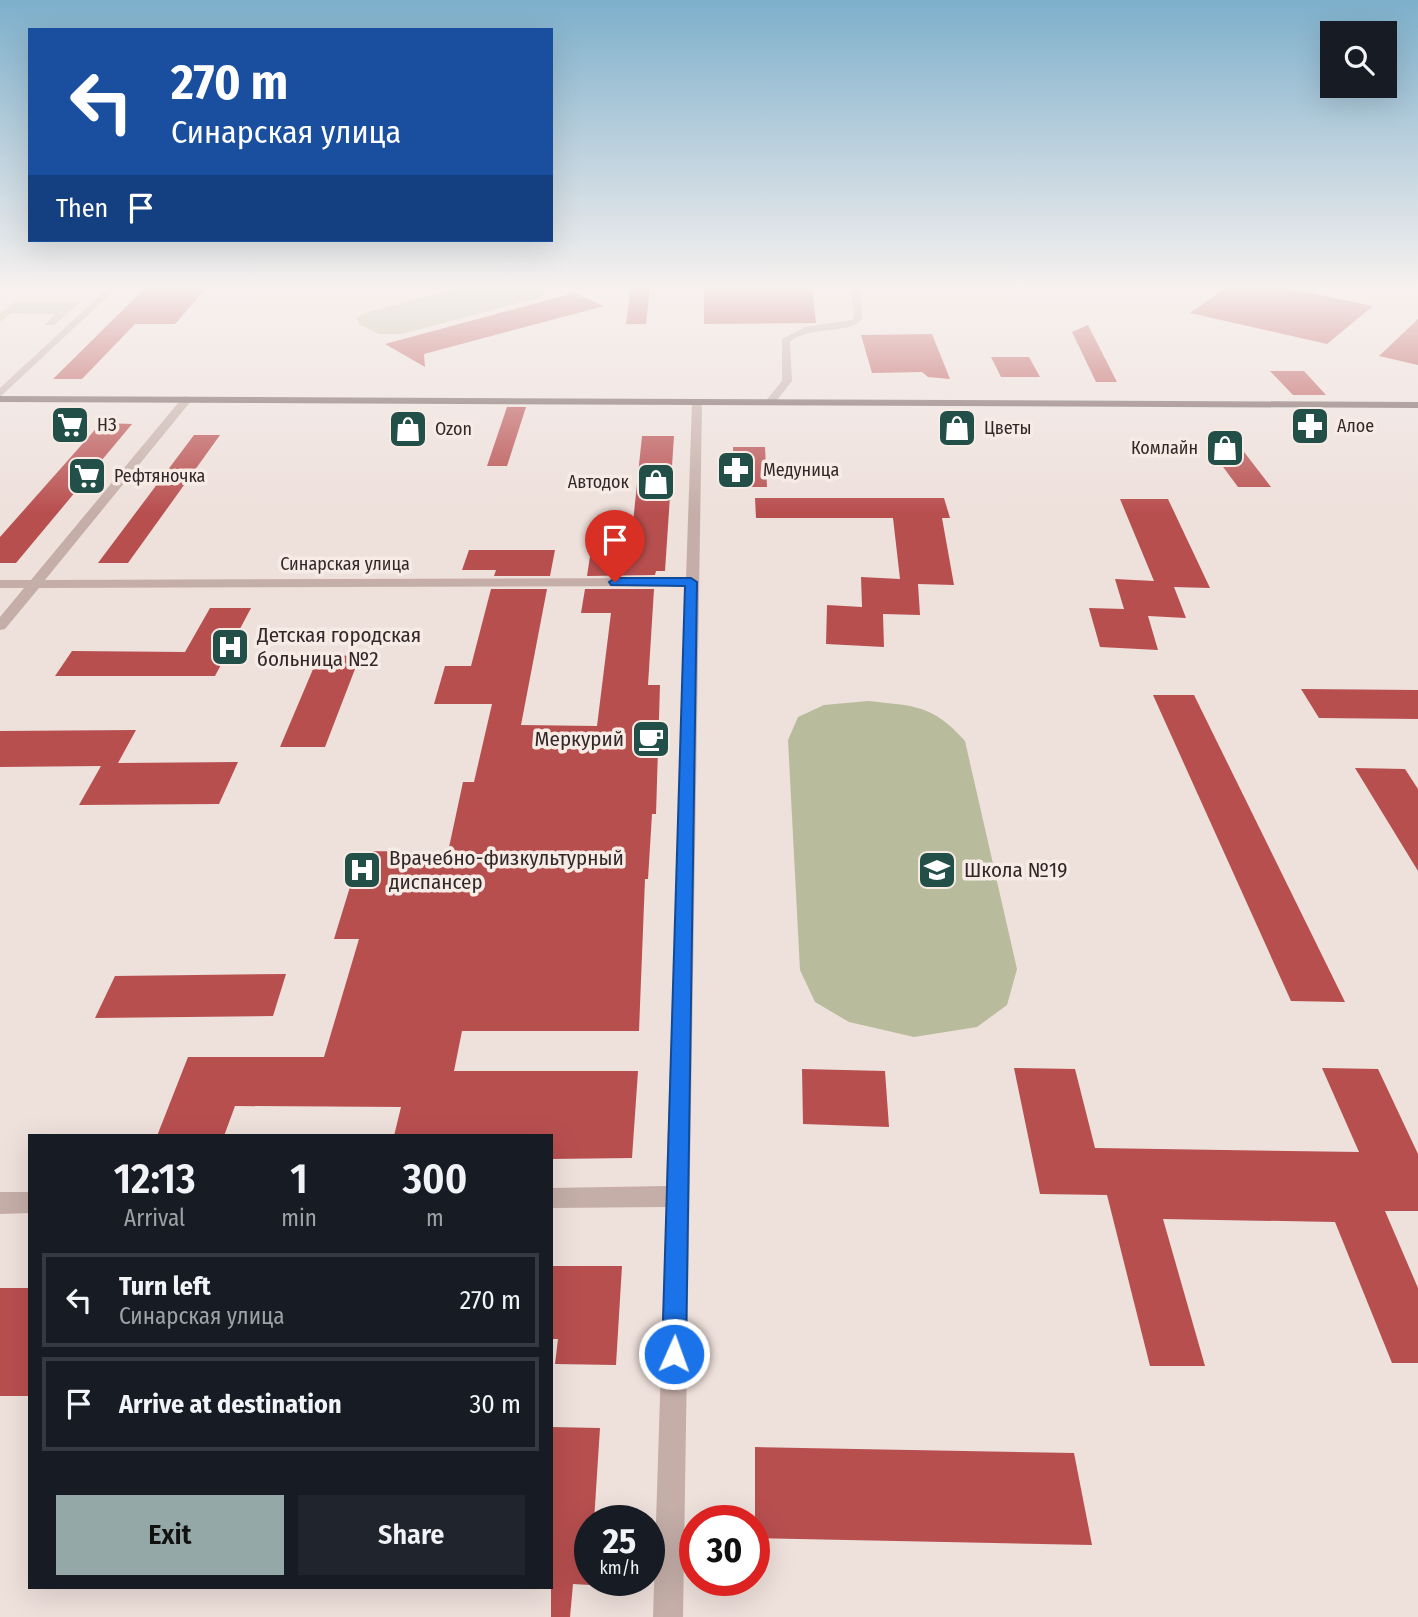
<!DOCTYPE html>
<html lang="en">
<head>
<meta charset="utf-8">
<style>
	body { margin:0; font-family:"Fira Sans Condensed",sans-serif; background:#20242c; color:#f1f3f6; height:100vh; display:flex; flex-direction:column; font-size:26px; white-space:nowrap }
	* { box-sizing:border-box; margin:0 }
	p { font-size:23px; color:#9ea1a6 }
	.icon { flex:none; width:38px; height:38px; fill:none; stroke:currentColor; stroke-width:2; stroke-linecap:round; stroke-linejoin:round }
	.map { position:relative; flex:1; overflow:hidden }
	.drawer { position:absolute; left:28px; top:1134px; width:525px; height:455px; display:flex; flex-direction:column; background:#171b24; border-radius:0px; box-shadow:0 7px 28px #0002 }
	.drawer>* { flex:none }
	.guide { position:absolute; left:28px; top:28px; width:525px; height:214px; border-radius:0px; box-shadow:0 7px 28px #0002; background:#1a4fa0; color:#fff; overflow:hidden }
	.tools { position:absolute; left:1320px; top:21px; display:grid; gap:14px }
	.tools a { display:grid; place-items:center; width:77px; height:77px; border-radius:0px; background:#171b24; box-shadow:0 7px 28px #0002; font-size:35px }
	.speed { position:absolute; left:574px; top:1505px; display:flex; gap:14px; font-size:35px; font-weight:700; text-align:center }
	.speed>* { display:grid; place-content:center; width:91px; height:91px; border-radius:50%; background:#171b24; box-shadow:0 7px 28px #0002; line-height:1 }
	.speed small { font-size:18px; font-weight:400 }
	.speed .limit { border:10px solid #d22; background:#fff; color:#111 }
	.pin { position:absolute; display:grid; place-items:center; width:60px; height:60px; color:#fff; margin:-72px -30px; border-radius:50% 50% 50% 0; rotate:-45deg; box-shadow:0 0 7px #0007 }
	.pin .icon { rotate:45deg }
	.me { position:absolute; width:77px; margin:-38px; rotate:2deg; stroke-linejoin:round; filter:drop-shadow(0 0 5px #0008) }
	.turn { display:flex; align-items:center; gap:24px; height:147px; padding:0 28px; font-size:32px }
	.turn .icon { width:91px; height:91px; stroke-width:2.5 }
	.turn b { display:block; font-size:49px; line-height:60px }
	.then { display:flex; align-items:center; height:66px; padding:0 28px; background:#0003; gap:14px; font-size:26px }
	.eta { display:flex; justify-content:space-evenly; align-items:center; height:119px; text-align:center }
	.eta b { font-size:42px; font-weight:600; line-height:49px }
	.button { display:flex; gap:14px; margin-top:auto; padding:14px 28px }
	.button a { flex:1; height:80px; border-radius:0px; background:#94a9a7; color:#111; font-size:28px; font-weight:600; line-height:80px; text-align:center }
	.button a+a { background:#20242c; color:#f1f3f6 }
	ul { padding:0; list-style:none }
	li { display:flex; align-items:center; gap:21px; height:94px; margin:0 14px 10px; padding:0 14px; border:4px solid #363941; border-radius:0px }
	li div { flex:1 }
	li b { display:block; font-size:26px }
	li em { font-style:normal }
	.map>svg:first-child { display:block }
	.green { fill:#b9bc9c }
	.building { fill:#b84f4f }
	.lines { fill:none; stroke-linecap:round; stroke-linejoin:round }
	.minor { fill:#c5aea8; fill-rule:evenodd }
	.major { fill:#735c5a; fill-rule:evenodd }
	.route { fill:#1a73e8; stroke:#114b97; stroke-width:2 }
	.labels { text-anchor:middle; stroke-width:7; stroke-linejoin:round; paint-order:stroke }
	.far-poi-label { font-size:18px; fill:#332827; stroke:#f7ebe6; text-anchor:start }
	.far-street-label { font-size:18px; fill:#332827; stroke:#f7ebe6 }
	.poi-label { font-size:21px; fill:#332827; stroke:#f7ebe6; text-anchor:start }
</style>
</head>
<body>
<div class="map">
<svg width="1418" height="1617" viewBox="0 0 1418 1617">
	<rect width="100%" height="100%" fill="#eee0db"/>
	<g class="green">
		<path d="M 470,286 L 545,286 L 547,289 L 541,297 L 402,334 L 379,334 L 359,324 L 357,318 L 364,313 Z"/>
		<path d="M 15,302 L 81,302 L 54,325 L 44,325 L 56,314 L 11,313 L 0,322 L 0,314 Z"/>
		<path d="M 868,701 C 914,706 932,704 965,741 L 1017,969 L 1007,1005 L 977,1027 L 914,1037 L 849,1022 L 815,1002 L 800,970 L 788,740 L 798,717 L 824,705 Z"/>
	</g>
	<g class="building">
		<path d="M 172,286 L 208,286 L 175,324 L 135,324 L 82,379 L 53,379 L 145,288 Z"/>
		<path d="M 631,286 L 650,286 L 646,324 L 626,324 Z"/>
		<path d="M 704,286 L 812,286 L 816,323 L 704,324 Z"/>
		<path d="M 1229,286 L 1277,286 L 1373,306 L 1327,344 L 1190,313 Z"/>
		<path d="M 574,293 L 604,306 L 424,354 L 425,367 L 385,344 Z"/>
		<path d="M 1418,319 L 1418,365 L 1379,356 Z"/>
		<path d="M 1088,325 L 1117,382 L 1096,382 L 1072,332 Z"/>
		<path d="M 932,334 L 950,379 L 928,377 L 922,372 L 872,373 L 861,335 Z"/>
		<path d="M 991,357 L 1029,357 L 1040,377 L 1001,377 Z"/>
		<path d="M 1270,371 L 1304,371 L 1326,395 L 1293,395 Z"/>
		<path d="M 507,407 L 526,407 L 507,466 L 487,466 Z"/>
		<path d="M 101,423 L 132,424 L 16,563 L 0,563 L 0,537 Z"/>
		<path d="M 194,435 L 220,435 L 128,563 L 98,563 Z"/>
		<path d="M 642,436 L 674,436 L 665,571 L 656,571 L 655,575 L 587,576 L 591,550 L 630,551 Z"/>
		<path d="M 733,447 L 765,447 L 767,487 L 734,487 Z"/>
		<path d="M 1209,448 L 1241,448 L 1271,487 L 1238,487 Z"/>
		<path d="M 755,498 L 944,498 L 950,518 L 942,518 L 954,585 L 918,584 L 920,615 L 883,614 L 884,647 L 826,644 L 827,605 L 862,607 L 861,577 L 900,579 L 893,518 L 756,518 Z"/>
		<path d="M 1120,499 L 1168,499 L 1210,588 L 1174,587 L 1186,618 L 1148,616 L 1158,650 L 1100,647 L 1089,608 L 1124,609 L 1115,579 L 1154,581 Z"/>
		<path d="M 469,550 L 555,550 L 550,576 L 494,576 L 496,570 L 462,570 Z"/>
		<path d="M 491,589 L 547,589 L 521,725 L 597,726 L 611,613 L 581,613 L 585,589 L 654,589 L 648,685 L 660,685 L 656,814 L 652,814 L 648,879 L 645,879 L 639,1031 L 462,1031 L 454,1071 L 638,1071 L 632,1158 L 551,1159 L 551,1136 L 394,1136 L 401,1107 L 235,1106 L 224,1136 L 157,1136 L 188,1057 L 324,1057 L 359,939 L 334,939 L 361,851 L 448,852 L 463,782 L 474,782 L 492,704 L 434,704 L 445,666 L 471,666 Z"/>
		<path d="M 210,608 L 251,608 L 215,676 L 55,676 L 72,651 L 185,652 Z"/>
		<path d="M 319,655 L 360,656 L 325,747 L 280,747 Z"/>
		<path d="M 1301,689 L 1418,690 L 1418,719 L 1319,718 Z"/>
		<path d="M 1153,695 L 1194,695 L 1345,1002 L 1291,1001 Z"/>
		<path d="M 136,730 L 118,763 L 238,762 L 219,804 L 79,805 L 101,766 L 0,767 L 0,731 Z"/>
		<path d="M 1355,768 L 1405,769 L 1418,789 L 1418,871 Z"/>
		<path d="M 286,974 L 273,1016 L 95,1018 L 115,976 Z"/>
		<path d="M 1014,1068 L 1075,1069 L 1095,1148 L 1359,1152 L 1322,1068 L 1378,1069 L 1418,1154 L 1418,1211 L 1385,1211 L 1418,1288 L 1418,1363 L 1392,1363 L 1335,1222 L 1163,1219 L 1205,1366 L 1150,1366 L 1107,1195 L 1040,1194 Z"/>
		<path d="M 802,1069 L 885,1071 L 889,1127 L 803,1124 Z"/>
		<path d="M 551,1266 L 622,1266 L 616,1365 L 555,1364 L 558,1339 L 551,1339 Z"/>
		<rect x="0" y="1288" width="30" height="108"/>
		<path d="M 551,1427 L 600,1428 L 594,1521 L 590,1521 L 590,1585 L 573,1584 L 570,1617 L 551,1617 Z"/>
		<path d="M 755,1447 L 1074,1453 L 1092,1545 L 755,1538 Z"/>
	</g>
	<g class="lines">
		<g class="minor">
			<path d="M 110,286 L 119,286 L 0,397 L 0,388 Z"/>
			<path d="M 851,286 L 860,286 L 862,319 C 850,335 810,325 790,342 L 792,381 L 774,404 L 766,404 L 765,402 L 782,381 L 782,339 L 805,327 L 852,320 L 854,317 Z"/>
			<path d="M 187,396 L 192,399 L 191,401 L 45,580 L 686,578 L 692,403 L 697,400 L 702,403 L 683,1617 L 653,1617 L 666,1207 L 551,1208 L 551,1188 L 666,1186 L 686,586 L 39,588 L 5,629 L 0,630 L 0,617 L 24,588 L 0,588 L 0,580 L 31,580 L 183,397 Z"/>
			<path d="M 0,1192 L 30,1192 L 30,1213 L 0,1214 Z"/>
		</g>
		<path class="major" d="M 0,396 L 1418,402 L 1418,408 L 0,402 Z"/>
	</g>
	<linearGradient id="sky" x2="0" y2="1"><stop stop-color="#7dafcb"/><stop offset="0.56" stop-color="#f7f1ef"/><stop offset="1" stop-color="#f7f1ef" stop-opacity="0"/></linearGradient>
	<rect width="1418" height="513" fill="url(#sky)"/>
	<path class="route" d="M 615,578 L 691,578 L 697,582 L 686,1354 L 683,1362 L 674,1365 L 666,1362 L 662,1354 L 685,586 L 611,585 L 609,582 Z"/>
	<defs>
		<symbol id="supermarket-square" viewBox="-11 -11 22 22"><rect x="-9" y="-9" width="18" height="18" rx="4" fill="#224f47" stroke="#f7ebe6"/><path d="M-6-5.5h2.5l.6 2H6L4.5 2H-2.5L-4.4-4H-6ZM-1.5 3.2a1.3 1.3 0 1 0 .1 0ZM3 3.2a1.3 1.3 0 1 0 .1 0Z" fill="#fff"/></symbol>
		<symbol id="pharmacy-square" viewBox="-11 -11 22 22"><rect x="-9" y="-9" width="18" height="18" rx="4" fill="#224f47" stroke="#f7ebe6"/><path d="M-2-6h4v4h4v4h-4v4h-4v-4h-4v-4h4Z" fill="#fff"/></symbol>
		<symbol id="shop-square" viewBox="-11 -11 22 22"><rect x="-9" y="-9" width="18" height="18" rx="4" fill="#224f47" stroke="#f7ebe6"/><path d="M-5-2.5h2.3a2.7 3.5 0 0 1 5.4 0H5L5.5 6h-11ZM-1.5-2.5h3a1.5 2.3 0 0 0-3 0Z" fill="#fff"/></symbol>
		<symbol id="hospital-square" viewBox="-11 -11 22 22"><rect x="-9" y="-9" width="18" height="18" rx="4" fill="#224f47" stroke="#f7ebe6"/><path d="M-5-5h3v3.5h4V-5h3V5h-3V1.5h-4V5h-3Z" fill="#fff"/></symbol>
		<symbol id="cafe-square" viewBox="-11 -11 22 22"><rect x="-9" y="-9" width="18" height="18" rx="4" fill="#224f47" stroke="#f7ebe6"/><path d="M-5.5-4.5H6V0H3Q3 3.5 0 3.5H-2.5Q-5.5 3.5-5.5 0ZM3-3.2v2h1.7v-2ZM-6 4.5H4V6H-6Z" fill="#fff"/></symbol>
		<symbol id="school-square" viewBox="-11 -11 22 22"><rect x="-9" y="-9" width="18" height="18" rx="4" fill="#224f47" stroke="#f7ebe6"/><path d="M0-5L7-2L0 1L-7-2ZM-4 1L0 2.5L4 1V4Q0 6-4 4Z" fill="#fff"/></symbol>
	</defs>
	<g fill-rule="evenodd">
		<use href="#supermarket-square" x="48" y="403" width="44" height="44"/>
		<use href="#pharmacy-square" x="1288" y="404" width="44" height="44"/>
		<use href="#shop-square" x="935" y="406" width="44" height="44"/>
		<use href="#shop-square" x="386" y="407" width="44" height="44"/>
		<use href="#shop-square" x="1203" y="426" width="44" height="44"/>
		<use href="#pharmacy-square" x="714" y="448" width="44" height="44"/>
		<use href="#supermarket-square" x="65" y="454" width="44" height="44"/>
		<use href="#shop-square" x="634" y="460" width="44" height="44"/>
		<use href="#hospital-square" x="208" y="625" width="44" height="44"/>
		<use href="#cafe-square" x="629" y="717" width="44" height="44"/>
		<use href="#hospital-square" x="340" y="848" width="44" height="44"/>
		<use href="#school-square" x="915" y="848" width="44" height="44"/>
	</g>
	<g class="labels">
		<g class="far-poi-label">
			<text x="97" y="431">НЗ</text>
			<text x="1337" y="432">Алое</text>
			<text x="984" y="434">Цветы</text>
			<text x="435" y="435">Ozon</text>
			<text x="1198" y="454" text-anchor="end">Комлайн</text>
			<text x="763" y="476">Медуница</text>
			<text x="114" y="482">Рефтяночка</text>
			<text x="629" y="488" text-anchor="end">Автодок</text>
		</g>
		<g class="far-street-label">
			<text x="345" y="570">Синарская улица</text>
		</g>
		<g class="poi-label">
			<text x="257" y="642">Детская городская<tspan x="257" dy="24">больница №2</tspan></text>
			<text x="624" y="746" text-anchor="end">Меркурий</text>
			<text x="389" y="865">Врачебно-физкультурный<tspan x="389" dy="24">диспансер</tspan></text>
			<text x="964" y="877">Школа №19</text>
		</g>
	</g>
</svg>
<div class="tools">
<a><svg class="icon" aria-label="search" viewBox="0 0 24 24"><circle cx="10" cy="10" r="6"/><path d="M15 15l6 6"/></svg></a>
</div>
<div class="speed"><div>25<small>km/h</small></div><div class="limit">30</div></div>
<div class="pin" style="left:615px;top:582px;background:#d93025"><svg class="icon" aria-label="arrive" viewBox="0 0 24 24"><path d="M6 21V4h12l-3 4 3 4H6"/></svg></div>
<svg class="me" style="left:674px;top:1354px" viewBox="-20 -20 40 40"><circle r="17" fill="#1a73e8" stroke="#fff" stroke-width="3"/><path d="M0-11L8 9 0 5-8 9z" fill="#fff"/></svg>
<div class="guide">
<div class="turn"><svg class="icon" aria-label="left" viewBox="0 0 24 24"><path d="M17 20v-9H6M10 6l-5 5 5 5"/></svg><div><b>270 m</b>Синарская улица</div></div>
<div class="then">Then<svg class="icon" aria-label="arrive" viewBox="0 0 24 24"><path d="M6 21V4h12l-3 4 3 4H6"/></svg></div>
</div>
<section class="drawer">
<div class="eta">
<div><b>12:13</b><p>Arrival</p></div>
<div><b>1</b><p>min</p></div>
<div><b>300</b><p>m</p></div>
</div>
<ul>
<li><svg class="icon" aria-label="left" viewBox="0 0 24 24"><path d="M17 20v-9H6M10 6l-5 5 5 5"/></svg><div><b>Turn left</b><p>Синарская улица</p></div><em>270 m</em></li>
<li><svg class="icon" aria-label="arrive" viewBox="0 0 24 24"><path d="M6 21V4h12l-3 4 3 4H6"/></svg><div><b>Arrive at destination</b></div><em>30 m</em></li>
</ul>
<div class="button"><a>Exit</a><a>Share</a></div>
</section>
</div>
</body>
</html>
